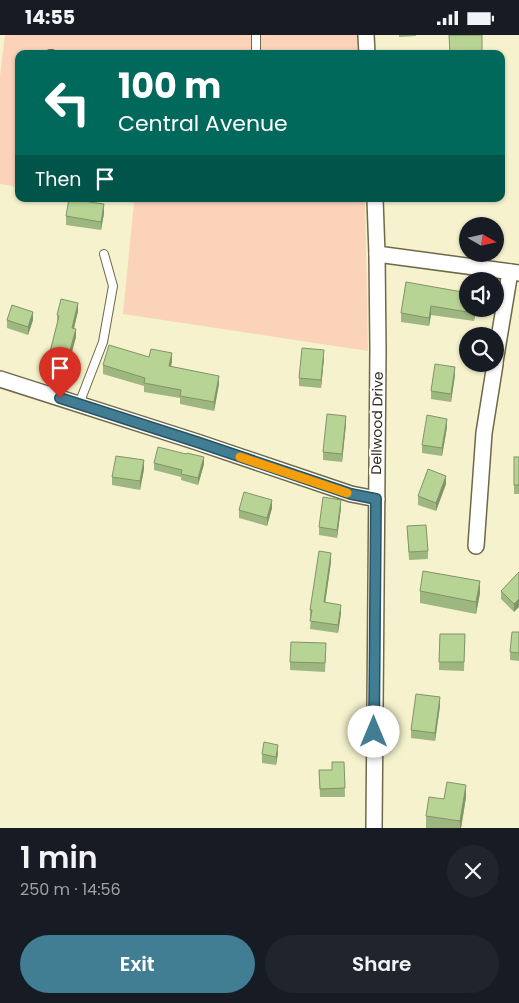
<!DOCTYPE html>
<html lang="en">
<head>
<meta charset="utf-8">
<style>
	body { margin:0; font-family:Poppins,sans-serif; background:#20242c; color:#f1f3f6; height:100vh; display:flex; flex-direction:column; font-size:19px; white-space:nowrap }
	* { box-sizing:border-box; margin:0 }
	p { font-size:16px; color:#9ea1a6 }
	.icon { flex:none; width:28px; height:28px; fill:none; stroke:currentColor; stroke-width:2; stroke-linecap:round; stroke-linejoin:round }
	.map { position:relative; height:793px; overflow:hidden }
	.details { display:flex; flex-direction:column; background:#171b24; flex:1 }
	.details>* { flex:none }
	.hud { position:absolute; left:15px; top:15px; width:490px; height:152px; border-radius:10px; box-shadow:0 1px 4px #0004; background:#00695c; color:#fff; overflow:hidden }
	.needle { width:32px; rotate:99deg }
	.fabs { position:absolute; left:459px; top:182px; display:grid; gap:10px }
	.fabs a { display:grid; place-items:center; width:45px; height:45px; border-radius:50%; background:#171b24; box-shadow:0 1px 4px #0004; font-size:25px }
	.pin { position:absolute; display:grid; place-items:center; width:42px; height:42px; color:#fff; margin:-51px -21px; border-radius:50% 50% 50% 0; rotate:-45deg; box-shadow:0 0 5px #0007 }
	.pin .icon { rotate:45deg }
	.me { position:absolute; width:55px; margin:-28px; rotate:0deg; stroke-linejoin:round; filter:drop-shadow(0 0 4px #0008) }
	.turn { display:flex; align-items:center; gap:18px; height:105px; padding:0 20px; font-size:22px }
	.turn .icon { width:65px; height:65px; stroke-width:2.5 }
	.turn b { display:block; font-size:35px; line-height:42px }
	.then { display:flex; align-items:center; height:48px; padding:0 20px; background:#0003; gap:10px; font-size:19px }
	.round { display:grid; place-items:center; flex:none; width:52px; height:52px; border-radius:26px; background:#20242c }
	.summary { display:flex; align-items:center; justify-content:space-between; height:85px; padding:0 20px }
	h1 { font-size:30px; font-weight:600; line-height:38px }
	.primary-button { display:flex; gap:10px; margin-top:auto; padding:10px 20px }
	.primary-button a { flex:1; height:58px; border-radius:30px; background:#417e94; color:#fff; font-size:20px; font-weight:600; line-height:58px; text-align:center }
	.primary-button a+a { background:#20242c; color:#f1f3f6 }
	.status { display:flex; justify-content:space-between; align-items:center; height:35px; padding:0 25px; background:#171b24; direction:ltr }
	.status svg { height:14px; fill:currentColor }
	.map>svg:first-child { display:block }
	.green { fill:#fbd3b9 }
	.lines { fill:none; stroke-linecap:round; stroke-linejoin:round }
	.lane-casing { stroke:#6d6a4a; stroke-width:10 }
	.street-casing { stroke:#6d6a4a; stroke-width:18 }
	.lane { stroke:#fff; stroke-width:8 }
	.street { stroke:#fff; stroke-width:15 }
	.wall { fill:#9eb67f }
	.shaded-wall { fill:#819468 }
	.building { fill:#b8d494; stroke:#819468 }
	.route-casing { stroke:#2a5260; stroke-width:12 }
	.route { stroke:#417e94; stroke-width:9 }
	.slow { stroke:#f59e0b; stroke-width:9 }
	.labels { text-anchor:middle; stroke-width:4.5; stroke-linejoin:round; paint-order:stroke }
	.street-label { font-size:14px; fill:#2e2d1f; stroke:#fff }
</style>
</head>
<body>
<div class="status"><b>14:55</b><svg viewBox="0 0 49 12"><path d="M0 12V9h3v3zM5 12V6h3v6zM10 12V3h3v9zM15 12V0h3v12zM26 1h20v11H26zM47 4h2v5h-2z"/></svg></div>
<div class="map">
<svg width="519" height="793" viewBox="0 0 519 793">
	<rect width="100%" height="100%" fill="#f5f2cd"/>
	<g class="green">
		<path d="M 5,0 L 361,0 L 361,19 L 19,19 L 19,152 L 0,149 L 0,41 Z"/>
		<path d="M 109,164 L 365,164 L 368,316 L 123,279 L 134,168 Z"/>
	</g>
	<g class="lines">
		<defs>
			<g id="lane">
				<path d="M 50,19 L 52,19"/>
				<path d="M 256,19 L 256,0"/>
				<path d="M 79,369 L 103,307 L 113,251 L 104,219"/>
			</g>
			<g id="street">
				<path d="M 366,0 L 367,19"/>
				<path d="M 377,219 L 519,238"/>
				<path d="M 495,327 L 510,237"/>
				<path d="M 0,344 L 197,407 L 351,459 L 377,464"/>
				<path d="M 476,511 L 484,398 L 495,329"/>
				<path d="M 374,793 L 378,314 L 377,219 L 375,164"/>
			</g>
		</defs>
		<use href="#lane" class="lane-casing"/>
		<use href="#street" class="street-casing"/>
		<use href="#lane" class="lane"/>
		<use href="#street" class="street"/>
	</g>
	<g class="wall">
		<path d="M 399,0 L 416,0 L 416,1 L 399,2 Z"/>
		<path d="M 104,178 L 101,195 L 66,190 L 66,181 Z"/>
		<path d="M 406,247 L 468,274 L 476,274 L 474,286 L 431,280 L 429,291 L 401,287 L 401,278 Z"/>
		<path d="M 78,276 L 74,294 L 76,302 L 68,331 L 50,326 L 50,317 L 57,289 L 57,280 Z"/>
		<path d="M 7,285 L 33,285 L 28,300 L 7,293 Z"/>
		<path d="M 149,322 L 172,326 L 171,332 L 219,349 L 214,376 L 180,369 L 180,363 L 144,357 L 144,351 L 103,339 L 103,330 Z"/>
		<path d="M 324,323 L 321,353 L 299,351 L 299,343 Z"/>
		<path d="M 455,340 L 451,367 L 431,364 L 431,356 Z"/>
		<path d="M 346,389 L 342,427 L 323,425 L 323,417 Z"/>
		<path d="M 447,392 L 442,421 L 422,418 L 422,410 Z"/>
		<path d="M 186,419 L 204,429 L 198,450 L 181,445 L 181,442 L 154,435 L 154,428 Z"/>
		<rect x="514" y="422" width="5" height="37"/>
		<path d="M 144,434 L 140,455 L 112,450 L 112,442 Z"/>
		<path d="M 446,449 L 436,476 L 418,470 L 418,461 Z"/>
		<path d="M 272,473 L 267,491 L 239,483 L 239,475 Z"/>
		<path d="M 341,473 L 337,503 L 319,500 L 319,492 Z"/>
		<path d="M 407,491 L 428,516 L 428,524 L 409,525 Z"/>
		<path d="M 331,527 L 325,568 L 341,578 L 338,598 L 310,594 L 311,583 L 310,583 L 310,575 Z"/>
		<path d="M 519,537 L 514,577 L 501,564 L 501,556 Z"/>
		<path d="M 420,556 L 480,558 L 476,579 L 420,568 Z"/>
		<path d="M 519,597 L 519,626 L 510,625 L 510,617 Z"/>
		<path d="M 440,599 L 465,599 L 464,636 L 439,635 Z"/>
		<path d="M 326,617 L 325,637 L 290,635 L 290,627 Z"/>
		<path d="M 440,671 L 435,706 L 411,703 L 411,695 Z"/>
		<path d="M 278,718 L 276,730 L 262,728 L 262,719 Z"/>
		<path d="M 344,727 L 345,762 L 320,762 L 319,735 L 332,735 Z"/>
		<path d="M 466,762 L 461,793 L 426,793 L 426,781 L 444,764 Z"/>
	</g>
	<g class="shaded-wall">
		<path d="M 104,169 L 104,178 L 101,195 L 101,187 Z"/>
		<path d="M 78,268 L 78,276 L 72,301 L 72,293 Z"/>
		<path d="M 431,271 L 431,280 L 429,291 L 429,283 Z"/>
		<path d="M 475,274 L 476,274 L 474,286 L 474,278 Z"/>
		<path d="M 33,277 L 33,285 L 28,300 L 28,292 Z"/>
		<path d="M 76,294 L 76,302 L 68,331 L 68,322 Z"/>
		<path d="M 324,315 L 324,323 L 321,353 L 321,345 Z"/>
		<path d="M 172,318 L 172,326 L 169,340 L 169,331 Z"/>
		<path d="M 455,332 L 455,340 L 451,367 L 451,359 Z"/>
		<path d="M 219,341 L 219,349 L 214,376 L 214,367 Z"/>
		<path d="M 346,381 L 346,389 L 342,427 L 342,419 Z"/>
		<path d="M 447,384 L 447,392 L 442,421 L 442,413 Z"/>
		<path d="M 204,422 L 204,429 L 198,450 L 198,443 Z"/>
		<path d="M 144,425 L 144,434 L 140,455 L 140,446 Z"/>
		<path d="M 446,441 L 446,449 L 436,476 L 436,468 Z"/>
		<path d="M 272,465 L 272,473 L 267,491 L 267,483 Z"/>
		<path d="M 341,465 L 341,473 L 337,503 L 337,495 Z"/>
		<path d="M 331,518 L 331,527 L 324,576 L 324,567 Z"/>
		<path d="M 480,546 L 480,558 L 476,579 L 476,567 Z"/>
		<path d="M 519,564 L 519,572 L 514,577 L 514,569 Z"/>
		<path d="M 341,570 L 341,578 L 338,598 L 338,590 Z"/>
		<path d="M 440,662 L 440,671 L 435,706 L 435,698 Z"/>
		<path d="M 278,710 L 278,718 L 276,730 L 276,722 Z"/>
		<path d="M 466,750 L 466,762 L 461,793 L 460,793 L 460,786 Z"/>
	</g>
	<g class="building">
		<path d="M 449,0 L 482,0 L 482,19 L 450,19 Z"/>
		<path d="M 69,164 L 104,169 L 101,187 L 66,181 Z"/>
		<path d="M 406,247 L 468,258 L 468,274 L 475,274 L 474,278 L 431,271 L 429,283 L 401,278 Z"/>
		<path d="M 61,264 L 78,268 L 72,293 L 76,294 L 68,322 L 50,317 L 59,281 L 57,280 Z"/>
		<path d="M 12,270 L 33,277 L 28,292 L 7,285 Z"/>
		<path d="M 109,310 L 149,322 L 151,314 L 172,318 L 169,331 L 219,341 L 214,367 L 180,361 L 181,355 L 144,348 L 145,343 L 103,330 Z"/>
		<path d="M 302,313 L 324,315 L 321,345 L 299,343 Z"/>
		<path d="M 435,329 L 455,332 L 451,359 L 431,356 Z"/>
		<path d="M 327,379 L 346,381 L 342,419 L 323,417 Z"/>
		<path d="M 427,380 L 447,384 L 442,413 L 422,410 Z"/>
		<path d="M 158,412 L 186,419 L 187,418 L 204,422 L 198,443 L 181,439 L 182,435 L 154,428 Z"/>
		<path d="M 116,421 L 144,425 L 140,446 L 112,442 Z"/>
		<rect x="514" y="422" width="5" height="28"/>
		<path d="M 428,434 L 446,441 L 436,468 L 418,461 Z"/>
		<path d="M 244,457 L 272,465 L 267,483 L 239,475 Z"/>
		<path d="M 323,462 L 341,465 L 337,495 L 319,492 Z"/>
		<path d="M 426,490 L 428,516 L 409,517 L 407,491 Z"/>
		<path d="M 319,516 L 331,518 L 324,567 L 341,570 L 338,590 L 310,586 L 312,575 L 310,575 Z"/>
		<path d="M 423,536 L 480,546 L 476,567 L 420,556 Z"/>
		<path d="M 519,537 L 519,564 L 514,569 L 501,556 Z"/>
		<path d="M 512,597 L 519,597 L 519,618 L 510,617 Z"/>
		<path d="M 440,599 L 465,599 L 464,627 L 439,627 Z"/>
		<path d="M 291,607 L 326,608 L 325,628 L 290,627 Z"/>
		<path d="M 416,659 L 440,662 L 435,698 L 411,695 Z"/>
		<path d="M 264,707 L 278,710 L 276,722 L 262,719 Z"/>
		<path d="M 332,727 L 344,727 L 345,753 L 320,754 L 319,735 L 332,735 Z"/>
		<path d="M 447,747 L 466,750 L 460,786 L 426,781 L 429,762 L 444,764 Z"/>
	</g>
	<g class="lines">
		<defs>
			<path id="route" d="M 60,363 L 197,407 L 351,459 L 376,464 L 374,697"/>
		</defs>
		<use href="#route" class="route-casing"/>
		<use href="#route" class="route"/>
		<path class="slow" d="M 240,422 L 347,458"/>
	</g>
	<g class="labels">
		<g class="street-label">
			<text transform="translate(377 388) rotate(-89)" y="5">Dellwood Drive</text>
		</g>
	</g>
</svg>
<div class="fabs">
<a><svg class="needle" viewBox="-14 -14 28 28"><path d="M0-13l5 13h-10z" fill="#e53935"/><path d="M0 13l5-13h-10z" fill="#9ea1a6"/></svg></a>
<a><svg class="icon" aria-label="sound" viewBox="0 0 24 24"><path d="M4 9h4l5-4v14l-5-4H4zM17 9q2 3 0 6"/></svg></a>
<a><svg class="icon" aria-label="search" viewBox="0 0 24 24"><circle cx="10" cy="10" r="6"/><path d="M15 15l6 6"/></svg></a>
</div>
<div class="pin" style="left:60px;top:363px;background:#d93025"><svg class="icon" aria-label="arrive" viewBox="0 0 24 24"><path d="M6 21V4h12l-3 4 3 4H6"/></svg></div>
<svg class="me" style="left:374px;top:697px" viewBox="-20 -20 40 40"><circle r="19" fill="#fff"/><path d="M0-13L10 11 0 6-10 11z" fill="#417e94"/></svg>
<div class="hud">
<div class="turn"><svg class="icon" aria-label="left" viewBox="0 0 24 24"><path d="M17 20v-9H6M10 6l-5 5 5 5"/></svg><div><b>100 m</b>Central Avenue</div></div>
<div class="then">Then<svg class="icon" aria-label="arrive" viewBox="0 0 24 24"><path d="M6 21V4h12l-3 4 3 4H6"/></svg></div>
</div>
</div>
<section class="details">
<div class="summary"><div><h1>1 min</h1><p>250 m · 14:56</p></div><a class="round"><svg class="icon" aria-label="close" viewBox="0 0 24 24"><path d="M6 6l12 12M18 6L6 18"/></svg></a></div>
<div class="primary-button"><a>Exit</a><a>Share</a></div>
</section>
</body>
</html>
